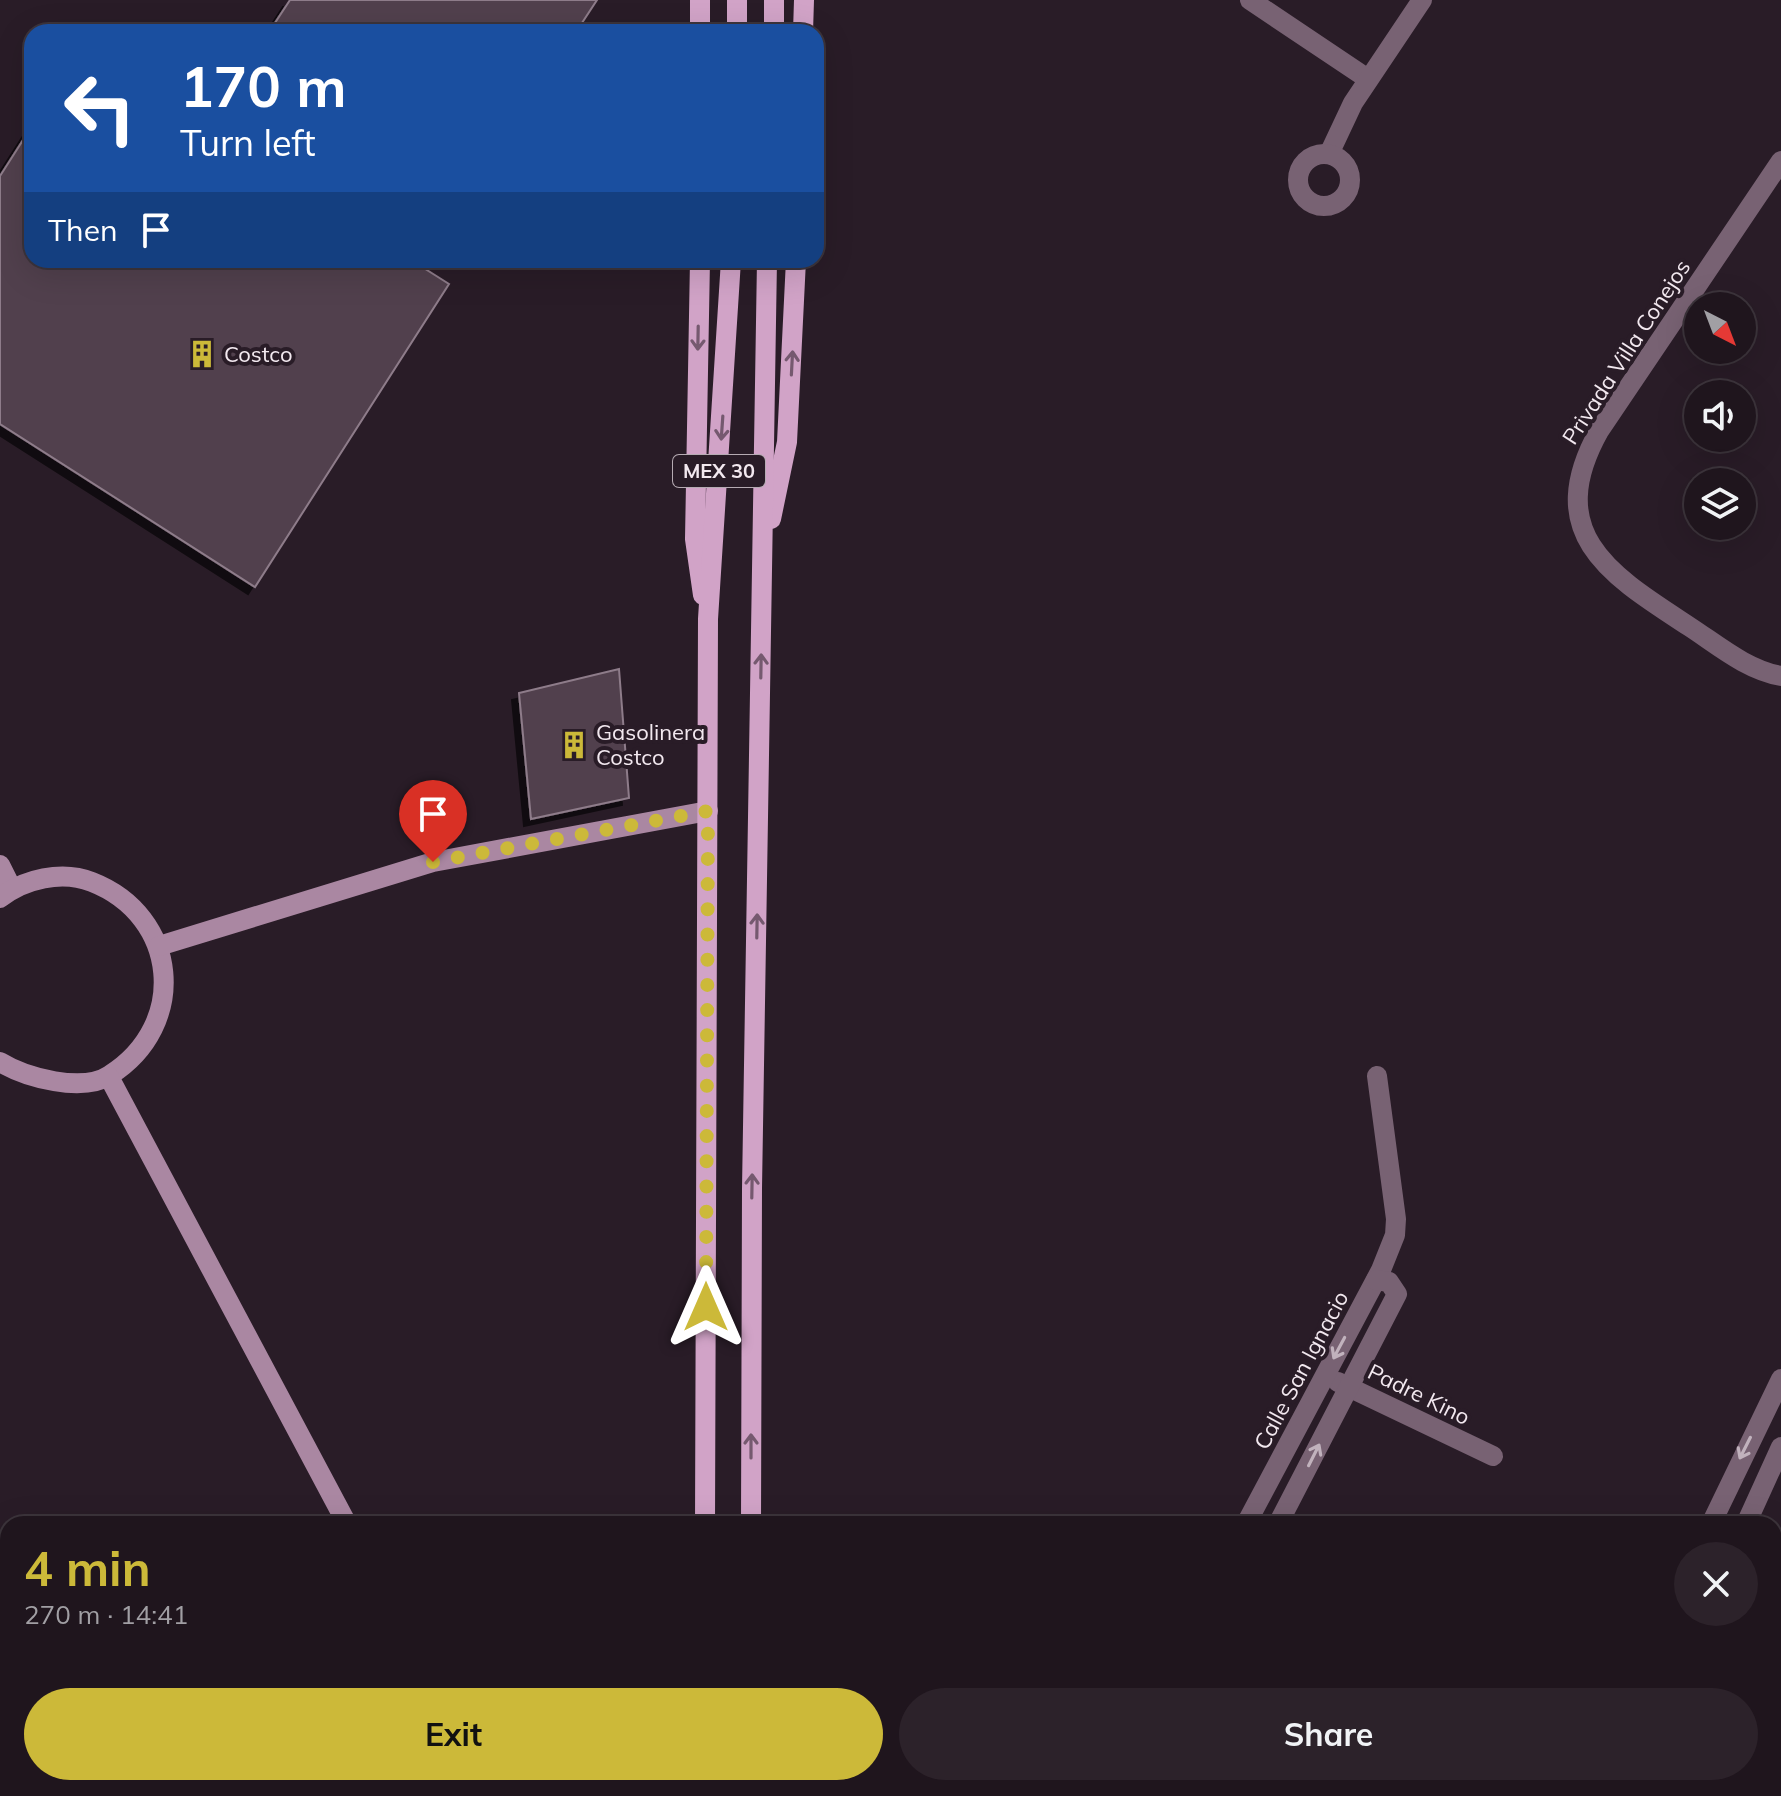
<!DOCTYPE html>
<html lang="en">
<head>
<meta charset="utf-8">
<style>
	body { margin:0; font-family:Mulish,sans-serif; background:#2c222a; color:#f1f3f6; height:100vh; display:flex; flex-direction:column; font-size:30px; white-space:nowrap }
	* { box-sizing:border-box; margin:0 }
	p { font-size:26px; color:#a19fa4 }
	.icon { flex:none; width:44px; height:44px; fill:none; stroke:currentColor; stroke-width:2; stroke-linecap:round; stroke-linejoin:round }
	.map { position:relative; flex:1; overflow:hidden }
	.side { position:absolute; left:0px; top:1516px; width:1782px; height:280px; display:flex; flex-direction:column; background:#1f151d; border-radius:24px 24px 0 0; box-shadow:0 8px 32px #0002,0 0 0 2px #3c343b }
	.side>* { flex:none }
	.top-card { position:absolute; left:24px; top:24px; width:800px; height:244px; border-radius:24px; box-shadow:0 8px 32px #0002,0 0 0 2px #3c343b; background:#1a4fa0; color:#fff; overflow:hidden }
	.needle { width:52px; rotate:138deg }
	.tools { position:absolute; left:1684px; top:292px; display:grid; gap:16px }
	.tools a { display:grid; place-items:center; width:72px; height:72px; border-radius:50%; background:#1f151d; box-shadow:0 8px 32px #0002,0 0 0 2px #3c343b; font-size:40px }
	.pin { position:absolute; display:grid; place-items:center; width:68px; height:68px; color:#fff; margin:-82px -34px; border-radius:50% 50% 50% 0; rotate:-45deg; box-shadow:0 0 8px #0007 }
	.pin .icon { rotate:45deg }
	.me { position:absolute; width:88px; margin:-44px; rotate:0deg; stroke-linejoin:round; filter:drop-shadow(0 0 6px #0008) }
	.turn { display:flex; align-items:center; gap:28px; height:168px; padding:0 24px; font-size:36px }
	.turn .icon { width:104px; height:104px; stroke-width:2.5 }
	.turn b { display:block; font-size:56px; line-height:68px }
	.then { display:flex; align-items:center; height:76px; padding:0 24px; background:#0003; gap:16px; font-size:30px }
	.round { display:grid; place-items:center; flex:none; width:84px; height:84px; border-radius:42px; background:#2c222a }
	.overview { display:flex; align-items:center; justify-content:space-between; height:136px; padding:0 24px }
	h1 { font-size:48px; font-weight:700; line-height:60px; color:#ccb939 }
	.primary-button { display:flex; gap:16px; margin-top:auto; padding:16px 24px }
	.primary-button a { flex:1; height:92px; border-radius:48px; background:#ccb939; color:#111; font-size:32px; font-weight:700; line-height:92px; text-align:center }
	.primary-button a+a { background:#2c222a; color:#f1f3f6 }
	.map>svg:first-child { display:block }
	.building { fill:#51414d; stroke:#8e7c8a; stroke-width:2; filter:url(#shadow) }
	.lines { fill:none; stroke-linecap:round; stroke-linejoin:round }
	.street { stroke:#786273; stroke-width:20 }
	.secondary { stroke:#aa87a2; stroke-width:20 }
	.primary { stroke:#d1a3c7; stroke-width:20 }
	.oneway { stroke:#75596f }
	.oneway2 { stroke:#c1b2bd }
	.route { stroke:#ccb939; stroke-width:14; stroke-dasharray:0 25.2 }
	.labels { text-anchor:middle; stroke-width:8; stroke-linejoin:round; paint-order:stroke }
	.shield { fill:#291c27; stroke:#b6abb3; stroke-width:2 }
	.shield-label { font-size:20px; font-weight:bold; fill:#f2e8ef }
	.street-label { font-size:22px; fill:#f2e8ef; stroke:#291c27 }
	.poi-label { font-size:22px; fill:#f2e8ef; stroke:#291c27; text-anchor:start }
</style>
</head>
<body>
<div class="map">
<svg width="1781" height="1796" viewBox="0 0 1781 1796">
	<defs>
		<filter id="shadow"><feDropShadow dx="-7" dy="7" stdDeviation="0" flood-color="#0009"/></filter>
	</defs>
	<rect width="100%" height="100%" fill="#291c27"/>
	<g class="building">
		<path d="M 290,0 L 597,0 L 576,32 L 269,32 Z"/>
		<path d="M 32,126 L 32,260 L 411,260 L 449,284 L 255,587 L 0,424 L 0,176 Z"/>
		<path d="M 619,669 L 629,798 L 531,819 L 519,693 Z"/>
	</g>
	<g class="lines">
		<g class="street">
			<path d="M 1250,0 L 1368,79"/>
			<path d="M 1329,154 L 1353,103 L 1422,0"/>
			<circle cx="1324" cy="180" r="26"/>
			<path d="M 1781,161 L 1599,431 C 1541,535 1612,576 1690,627 C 1719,646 1747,670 1781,676"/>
			<path d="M 1338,1382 L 1493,1456"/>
			<path d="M 1246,1524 L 1381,1270 L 1395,1235 L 1396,1219 L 1377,1076"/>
			<path d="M 1278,1524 L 1397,1294 L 1389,1282 L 1376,1280"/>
			<path d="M 1711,1524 L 1781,1379"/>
			<path d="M 1746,1524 L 1781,1447"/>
			<path d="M 1774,1559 L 1781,1563"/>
			<path d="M 1774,1734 L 1781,1733"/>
			<path d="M 1102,1796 L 1106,1788"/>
			<path d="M 1136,1796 L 1141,1788"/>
			<path d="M 1565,1796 L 1569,1788"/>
			<path d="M 1646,1796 L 1648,1788"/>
			<path d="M 1675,1796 L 1677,1788"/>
		</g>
		<g class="secondary">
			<path d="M 0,865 L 12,889"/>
			<path d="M 0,898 C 24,879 62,870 92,882 C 179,916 189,1025 110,1075 C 83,1093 26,1078 0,1062"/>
			<path d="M 159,946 L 433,862 L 708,811"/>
			<path d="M 109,1077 L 347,1524"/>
		</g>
		<g class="primary">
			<path d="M 700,0 L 700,32"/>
			<path d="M 737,32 L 737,0"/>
			<path d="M 774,32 L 774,0"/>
			<path d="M 803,32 L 804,0"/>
			<path d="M 700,260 L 695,539 L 703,595"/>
			<path d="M 771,519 L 787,442 L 796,260"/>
			<path d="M 705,1524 L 708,619 L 731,260"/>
			<path d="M 751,1524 L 752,1189 L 767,260"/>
			<path d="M 704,1796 L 704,1788"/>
			<path d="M 751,1796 L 751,1788"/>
		</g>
	</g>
	<defs><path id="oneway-shaft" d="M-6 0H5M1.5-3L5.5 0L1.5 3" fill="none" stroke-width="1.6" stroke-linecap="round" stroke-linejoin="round" transform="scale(2)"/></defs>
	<g class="oneway">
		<use href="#oneway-shaft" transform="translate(698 338) rotate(91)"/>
		<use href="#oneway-shaft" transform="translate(792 363) rotate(-87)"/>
		<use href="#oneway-shaft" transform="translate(722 428) rotate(94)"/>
		<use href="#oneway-shaft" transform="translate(761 666) rotate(-89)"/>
		<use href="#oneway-shaft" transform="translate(757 926) rotate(-89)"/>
		<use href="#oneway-shaft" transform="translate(752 1186) rotate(-89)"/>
		<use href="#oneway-shaft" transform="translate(751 1446) rotate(-90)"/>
	</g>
	<g class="oneway2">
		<use href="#oneway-shaft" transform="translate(1339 1348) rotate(118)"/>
		<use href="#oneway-shaft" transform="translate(1745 1448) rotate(117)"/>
		<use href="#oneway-shaft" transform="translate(1314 1455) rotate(-63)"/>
	</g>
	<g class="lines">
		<path class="route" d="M 433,862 L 708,811 L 706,1307"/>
	</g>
	<defs>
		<symbol id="building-bare" viewBox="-9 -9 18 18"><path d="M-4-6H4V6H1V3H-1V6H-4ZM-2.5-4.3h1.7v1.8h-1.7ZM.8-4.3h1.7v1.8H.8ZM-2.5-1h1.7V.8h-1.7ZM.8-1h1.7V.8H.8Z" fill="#ccb939" stroke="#291c27" stroke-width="2.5" paint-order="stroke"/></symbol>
	</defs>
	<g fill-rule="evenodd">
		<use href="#building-bare" x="182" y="334" width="40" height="40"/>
		<use href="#building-bare" x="554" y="725" width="40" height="40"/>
	</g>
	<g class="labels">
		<rect class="shield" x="673" y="455" width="92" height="32" rx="6"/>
		<g class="shield-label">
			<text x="719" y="478">MEX 30</text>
		</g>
		<g class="street-label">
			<text transform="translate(1626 352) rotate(-57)" y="8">Privada Villa Conejos</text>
			<text transform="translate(1301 1370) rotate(-62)" y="8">Calle San Ignacio</text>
			<text transform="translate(1419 1394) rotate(26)" y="8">Padre Kino</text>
		</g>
		<g class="poi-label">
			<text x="224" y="362">Costco</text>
			<text x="596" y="740">Gasolinera<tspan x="596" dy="25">Costco</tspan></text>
		</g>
	</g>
</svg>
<div class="tools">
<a><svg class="needle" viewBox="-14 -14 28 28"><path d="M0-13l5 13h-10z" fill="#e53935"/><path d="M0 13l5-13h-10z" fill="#a19fa4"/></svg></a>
<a><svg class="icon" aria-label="sound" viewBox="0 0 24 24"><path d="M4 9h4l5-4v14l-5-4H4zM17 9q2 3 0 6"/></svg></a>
<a><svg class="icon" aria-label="layers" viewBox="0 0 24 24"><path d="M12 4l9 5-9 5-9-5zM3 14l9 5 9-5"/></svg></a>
</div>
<div class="pin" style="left:433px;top:862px;background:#d93025"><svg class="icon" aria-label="arrive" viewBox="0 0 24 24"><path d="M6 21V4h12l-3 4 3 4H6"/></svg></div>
<svg class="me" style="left:706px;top:1307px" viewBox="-20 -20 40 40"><path d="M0-17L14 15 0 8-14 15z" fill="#ccb939" stroke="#fff" stroke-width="4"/></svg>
<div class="top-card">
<div class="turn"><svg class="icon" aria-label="left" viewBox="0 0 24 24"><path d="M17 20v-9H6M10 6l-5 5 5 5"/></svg><div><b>170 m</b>Turn left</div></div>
<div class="then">Then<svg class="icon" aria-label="arrive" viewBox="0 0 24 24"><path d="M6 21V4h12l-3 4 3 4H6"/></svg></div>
</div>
<section class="side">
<div class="overview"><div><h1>4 min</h1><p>270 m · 14:41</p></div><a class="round"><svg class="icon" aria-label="close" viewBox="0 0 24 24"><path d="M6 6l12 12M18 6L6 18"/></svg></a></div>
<div class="primary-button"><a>Exit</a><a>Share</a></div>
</section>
</div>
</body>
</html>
